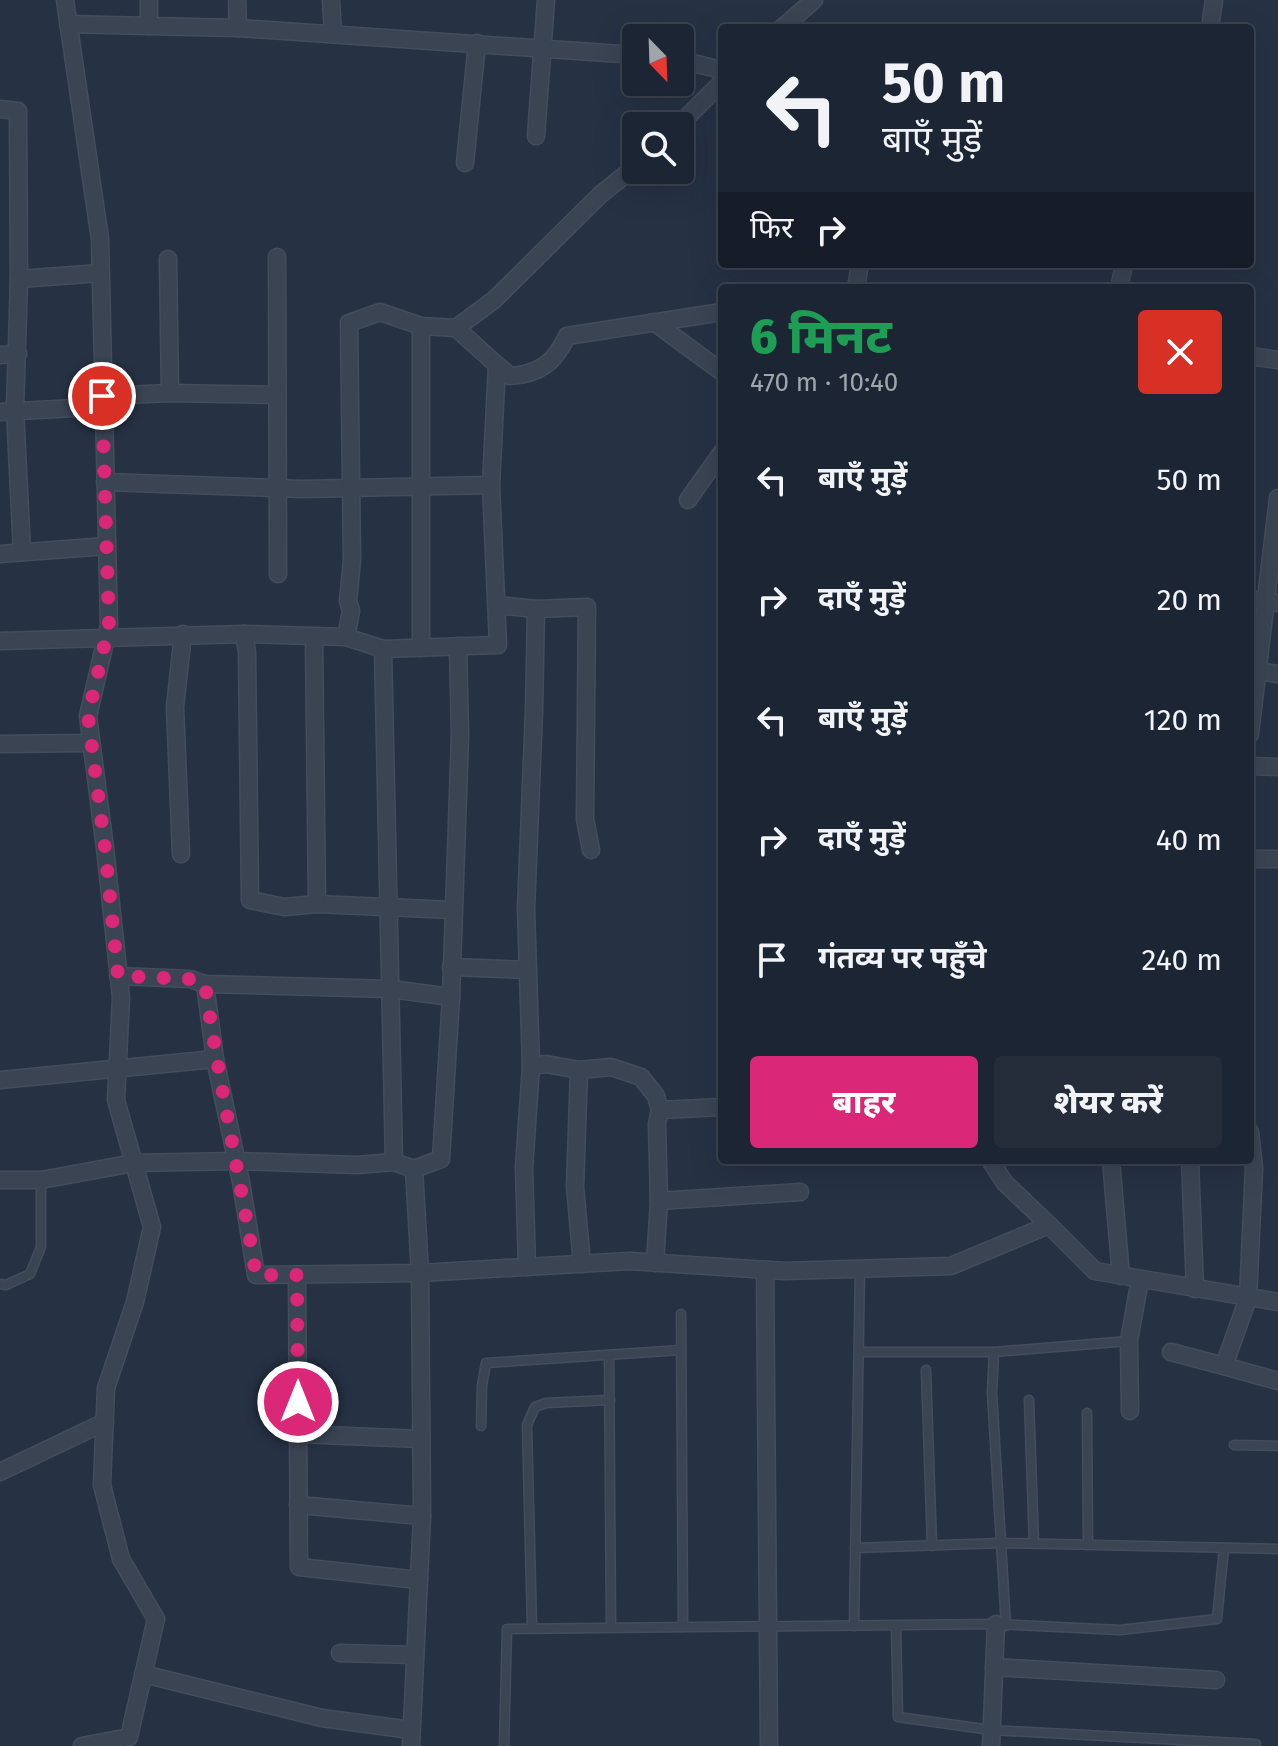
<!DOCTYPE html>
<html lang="hi">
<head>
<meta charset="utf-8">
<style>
	body { margin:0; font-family:"Fira Sans","Noto Sans Devanagari",sans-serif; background:#252d3b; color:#f1f3f6; height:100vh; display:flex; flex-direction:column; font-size:30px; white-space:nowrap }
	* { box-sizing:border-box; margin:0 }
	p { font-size:26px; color:#a0a5ac }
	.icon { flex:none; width:44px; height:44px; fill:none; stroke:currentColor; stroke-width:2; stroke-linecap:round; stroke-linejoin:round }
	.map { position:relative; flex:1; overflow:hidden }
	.sheet { position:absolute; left:718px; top:284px; width:536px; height:880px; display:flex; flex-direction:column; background:#1c2533; border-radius:8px; box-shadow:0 8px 32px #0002,0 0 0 2px #3a424e }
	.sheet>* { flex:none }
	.banner { position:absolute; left:718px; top:24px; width:536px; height:244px; border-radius:8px; box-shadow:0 8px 32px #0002,0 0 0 2px #3a424e; background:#1c2533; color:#f1f3f6; overflow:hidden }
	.needle { width:52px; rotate:157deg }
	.controls { position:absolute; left:622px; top:24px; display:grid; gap:16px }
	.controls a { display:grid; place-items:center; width:72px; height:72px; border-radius:8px; background:#1c2533; box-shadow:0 8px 32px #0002,0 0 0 2px #3a424e; font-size:40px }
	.pin { position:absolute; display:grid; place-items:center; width:68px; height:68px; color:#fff; margin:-34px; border:4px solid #fff; border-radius:50%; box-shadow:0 2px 8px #0007 }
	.me { position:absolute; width:88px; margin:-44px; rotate:0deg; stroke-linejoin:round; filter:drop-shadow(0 0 6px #0008) }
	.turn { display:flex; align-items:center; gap:28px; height:168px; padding:0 32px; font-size:36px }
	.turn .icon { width:104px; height:104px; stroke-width:2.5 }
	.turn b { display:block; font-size:56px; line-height:68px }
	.then { display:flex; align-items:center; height:76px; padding:0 32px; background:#0003; gap:16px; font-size:30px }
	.round { display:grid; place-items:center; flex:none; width:84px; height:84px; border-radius:8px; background:#252d3b }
	.overview { display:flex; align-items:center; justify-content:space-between; height:136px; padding:0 32px }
	h1 { font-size:48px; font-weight:800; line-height:60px; color:#1e9e55 }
	.primary-button { display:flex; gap:16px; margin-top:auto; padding:16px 32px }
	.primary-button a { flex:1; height:92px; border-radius:8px; background:#db2777; color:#fff; font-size:32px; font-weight:800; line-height:92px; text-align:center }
	.primary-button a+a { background:#252d3b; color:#f1f3f6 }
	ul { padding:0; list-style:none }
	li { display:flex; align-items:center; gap:24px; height:120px; padding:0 32px }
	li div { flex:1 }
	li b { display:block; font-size:30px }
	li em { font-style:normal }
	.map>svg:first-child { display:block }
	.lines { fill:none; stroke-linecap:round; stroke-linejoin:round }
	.service-casing { stroke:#444d5c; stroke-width:11 }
	.minor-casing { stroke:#444d5c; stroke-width:19 }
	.service { stroke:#3a4453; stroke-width:8 }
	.minor { stroke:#3a4453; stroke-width:16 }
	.route { stroke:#db2777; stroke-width:14; stroke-dasharray:0 25.2 }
</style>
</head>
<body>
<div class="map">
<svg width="1278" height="1746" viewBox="0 0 1278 1746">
	<rect width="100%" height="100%" fill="#263144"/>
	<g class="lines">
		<defs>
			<g id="service">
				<path d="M 0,1284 L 6,1285 L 30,1274 L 41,1247 L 41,1180"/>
				<path d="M 681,1314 L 683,1627"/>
				<path d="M 859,1352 L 994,1352 L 1129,1341"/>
				<path d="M 994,1352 L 992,1393 L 1006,1626"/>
				<path d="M 609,1355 L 611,1627"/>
				<path d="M 926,1370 L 932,1546"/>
				<path d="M 1029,1400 L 1034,1544"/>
				<path d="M 1087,1413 L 1088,1545"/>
				<path d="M 481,1426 L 482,1385 L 486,1363 L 681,1350"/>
				<path d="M 1234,1445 L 1278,1446"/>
				<path d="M 855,1548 L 1002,1543 L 1278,1549"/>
				<path d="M 854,1626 L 860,1269"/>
				<path d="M 896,1626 L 898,1717 L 991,1730 L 1256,1744"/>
				<path d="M 532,1627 L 527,1425 L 535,1407 L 546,1403 L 610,1400"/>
				<path d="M 504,1746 L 507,1629 L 996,1624 L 1120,1630 L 1217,1619 L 1224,1548"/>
			</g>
			<g id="minor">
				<path d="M 65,0 L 100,239 L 109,625 L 88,716 L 105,848 L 121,997 L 116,1100 L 152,1227 L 135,1302 L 106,1388 L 102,1485 L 121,1559 L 156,1619 L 129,1737 L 82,1746"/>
				<path d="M 237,0 L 238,28"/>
				<path d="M 331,0 L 333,34"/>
				<path d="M 68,24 L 149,26 L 149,0"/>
				<path d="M 149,26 L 238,28 L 636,55"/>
				<path d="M 782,28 L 814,0"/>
				<path d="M 1210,28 L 1214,0"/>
				<path d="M 680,60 L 722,70"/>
				<path d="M 0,109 L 18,111 L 19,279 L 15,410 L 22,552"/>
				<path d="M 678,126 L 722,82"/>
				<path d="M 536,136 L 546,0"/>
				<path d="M 465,163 L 477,43"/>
				<path d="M 277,257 L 278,574"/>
				<path d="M 168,259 L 170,393"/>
				<path d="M 19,279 L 101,273"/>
				<path d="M 856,288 L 860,264"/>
				<path d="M 1119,288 L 1124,264"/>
				<path d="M 654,322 L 722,372"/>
				<path d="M 421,326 L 421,648"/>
				<path d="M 456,328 L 497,365"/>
				<path d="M 0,355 L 18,354"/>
				<path d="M 1250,356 L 1278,360"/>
				<path d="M 0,412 L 75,408 L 102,396 L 170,393 L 277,395"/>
				<path d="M 105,482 L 302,489 L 491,485"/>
				<path d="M 688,500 L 722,452"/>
				<path d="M 0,554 L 107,546"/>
				<path d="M 1250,599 L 1278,603"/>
				<path d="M 497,605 L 536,609 L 587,607 L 585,819 L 591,850"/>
				<path d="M 244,634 L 247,652 L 250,900 L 284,907 L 317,904 L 452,910"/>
				<path d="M 314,637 L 317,904"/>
				<path d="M 346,637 L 351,611 L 348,601 L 352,560 L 349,323 L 380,312 L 421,326 L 456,328 L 494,300 L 600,195 L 636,166"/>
				<path d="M 0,641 L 244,634 L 346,637 L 383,649"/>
				<path d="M 1250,670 L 1278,674"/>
				<path d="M 1250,734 L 1278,498"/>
				<path d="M 0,744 L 91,743"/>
				<path d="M 1250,766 L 1278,767"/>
				<path d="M 181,854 L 175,707 L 183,634"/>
				<path d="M 1250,859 L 1278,859"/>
				<path d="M 451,967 L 528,970"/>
				<path d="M 118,976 L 190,979 L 205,984 L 391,989 L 451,997"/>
				<path d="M 205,984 L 215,1059"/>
				<path d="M 531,1066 L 546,1064 L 579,1070 L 611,1067 L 641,1077 L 656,1096 L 660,1110 L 657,1124 L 659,1201 L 655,1263"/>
				<path d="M 579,1070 L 575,1187 L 582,1264"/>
				<path d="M 0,1080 L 215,1059 L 241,1182 L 256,1275 L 420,1273 L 630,1261 L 785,1271 L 951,1266 L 1049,1225 L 1095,1271 L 1278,1302"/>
				<path d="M 660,1110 L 722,1107"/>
				<path d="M 1250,1132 L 1254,1168 L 1248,1298 L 1224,1366 L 1278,1381"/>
				<path d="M 990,1160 L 1005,1183 L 1049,1225"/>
				<path d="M 1111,1160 L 1121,1276"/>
				<path d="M 1190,1160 L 1195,1289"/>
				<path d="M 394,1162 L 383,649 L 498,645 L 491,485 L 497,365 L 510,376 C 540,374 555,362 567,336 L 722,312"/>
				<path d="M 0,1180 L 41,1180 L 134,1163 L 237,1161 L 357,1165 L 394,1162 L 414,1169 L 441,1159 L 451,997 L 460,736 L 458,646"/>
				<path d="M 659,1201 L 800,1192"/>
				<path d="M 527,1267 L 524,1168 L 531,1066 L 526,909 L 534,711 L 536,609"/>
				<path d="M 765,1270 L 769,1746"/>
				<path d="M 297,1275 L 299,1567 L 419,1580"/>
				<path d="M 1171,1352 L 1224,1366"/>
				<path d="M 1130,1411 L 1129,1341 L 1140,1279"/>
				<path d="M 298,1434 L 421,1439"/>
				<path d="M 0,1472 L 105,1422"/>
				<path d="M 298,1505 L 422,1516"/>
				<path d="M 340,1653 L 415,1655"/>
				<path d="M 994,1667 L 1216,1680"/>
				<path d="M 143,1674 L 322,1718 L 411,1730"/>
				<path d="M 411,1746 L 422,1516 L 420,1273 L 414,1169"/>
				<path d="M 991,1746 L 996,1624"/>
			</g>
		</defs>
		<use href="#service" class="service-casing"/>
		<use href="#minor" class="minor-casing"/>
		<use href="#service" class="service"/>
		<use href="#minor" class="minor"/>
	</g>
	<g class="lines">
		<path class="route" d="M 102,396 L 109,625 L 88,716 L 105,848 L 118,976 L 190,979 L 205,984 C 219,1082 240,1178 256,1275 L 297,1275 L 298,1402"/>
	</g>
</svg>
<div class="controls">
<a><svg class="needle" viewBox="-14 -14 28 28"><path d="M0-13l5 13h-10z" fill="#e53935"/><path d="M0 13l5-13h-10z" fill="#a0a5ac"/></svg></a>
<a><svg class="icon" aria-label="search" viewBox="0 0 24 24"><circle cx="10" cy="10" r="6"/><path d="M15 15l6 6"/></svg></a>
</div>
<div class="pin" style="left:102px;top:396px;background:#d93025"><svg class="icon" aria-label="arrive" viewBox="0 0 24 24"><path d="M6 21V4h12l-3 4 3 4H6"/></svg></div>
<svg class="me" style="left:298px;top:1402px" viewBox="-20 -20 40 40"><circle r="17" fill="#db2777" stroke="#fff" stroke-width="3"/><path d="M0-11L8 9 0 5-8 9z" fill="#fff"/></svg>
<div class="banner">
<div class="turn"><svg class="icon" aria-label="left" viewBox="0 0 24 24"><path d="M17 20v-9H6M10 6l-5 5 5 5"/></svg><div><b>50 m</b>बाएँ मुड़ें</div></div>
<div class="then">फिर<svg class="icon" aria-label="right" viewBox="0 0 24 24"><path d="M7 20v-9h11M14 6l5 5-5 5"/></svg></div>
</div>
<section class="sheet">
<div class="overview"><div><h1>6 मिनट</h1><p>470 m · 10:40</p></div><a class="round" style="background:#d93025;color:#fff"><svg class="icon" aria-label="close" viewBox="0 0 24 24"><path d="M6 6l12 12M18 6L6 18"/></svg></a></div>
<ul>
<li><svg class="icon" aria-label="left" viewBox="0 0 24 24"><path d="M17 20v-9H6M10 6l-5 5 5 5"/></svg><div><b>बाएँ मुड़ें</b></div><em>50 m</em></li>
<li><svg class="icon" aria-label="right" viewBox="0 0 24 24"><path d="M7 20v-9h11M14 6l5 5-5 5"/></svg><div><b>दाएँ मुड़ें</b></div><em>20 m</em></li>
<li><svg class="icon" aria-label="left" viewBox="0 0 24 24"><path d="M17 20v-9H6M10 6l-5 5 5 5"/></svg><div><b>बाएँ मुड़ें</b></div><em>120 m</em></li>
<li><svg class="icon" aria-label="right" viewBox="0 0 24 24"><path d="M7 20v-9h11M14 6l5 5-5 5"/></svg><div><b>दाएँ मुड़ें</b></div><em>40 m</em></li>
<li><svg class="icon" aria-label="arrive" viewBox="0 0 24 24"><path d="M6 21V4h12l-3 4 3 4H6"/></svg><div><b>गंतव्य पर पहुँचे</b></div><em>240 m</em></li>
</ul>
<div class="primary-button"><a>बाहर</a><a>शेयर करें</a></div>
</section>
</div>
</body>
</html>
